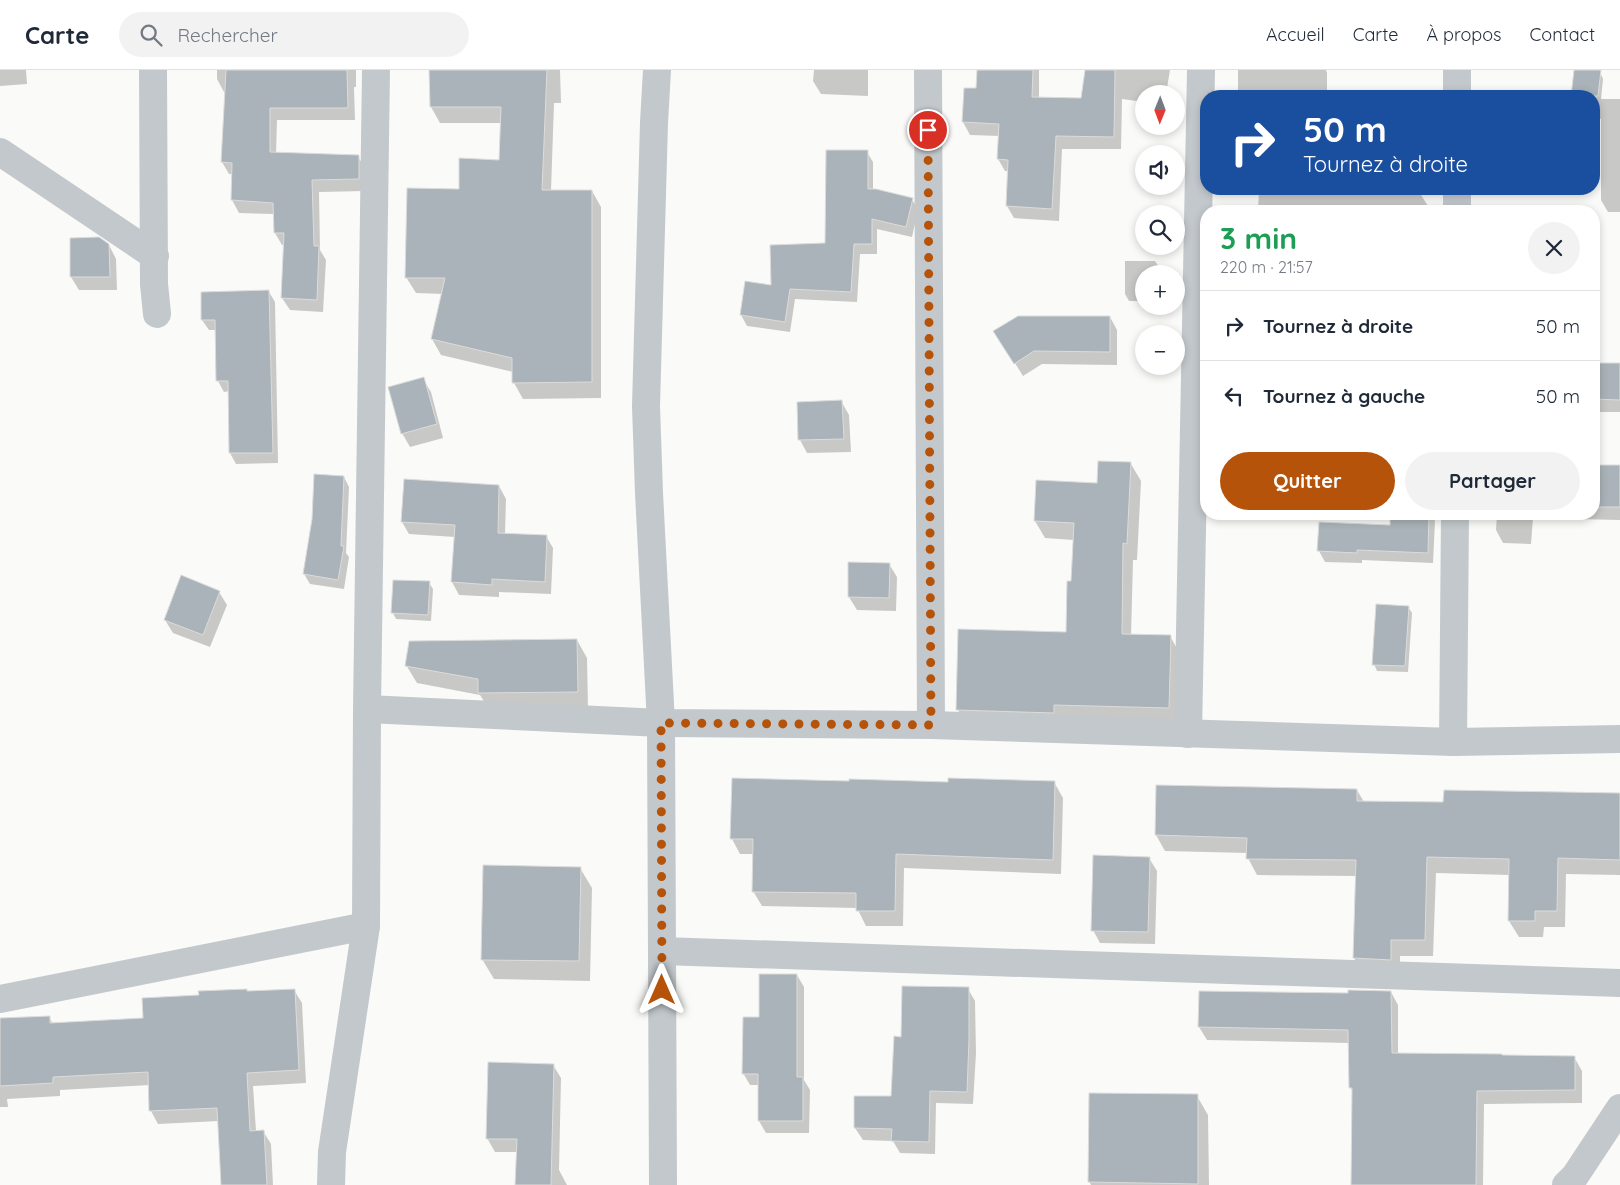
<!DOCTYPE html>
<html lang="fr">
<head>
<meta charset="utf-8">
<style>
	body { margin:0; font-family:Quicksand,sans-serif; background:#f2f2f3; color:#1f2937; height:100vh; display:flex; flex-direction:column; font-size:19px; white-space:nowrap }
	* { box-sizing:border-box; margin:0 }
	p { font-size:16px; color:#747a83 }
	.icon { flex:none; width:28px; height:28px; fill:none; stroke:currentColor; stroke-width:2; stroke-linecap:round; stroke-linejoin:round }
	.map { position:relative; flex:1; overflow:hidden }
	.sheet { position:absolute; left:1200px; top:135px; width:400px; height:315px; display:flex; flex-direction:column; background:#fff; border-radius:20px; box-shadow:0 2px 8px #0003 }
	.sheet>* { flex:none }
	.banner { position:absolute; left:1200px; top:20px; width:400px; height:105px; border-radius:20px; box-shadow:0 2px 8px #0003; background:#1a4fa0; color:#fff; overflow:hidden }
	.needle { width:32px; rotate:181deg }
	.fabs { position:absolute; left:1135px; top:15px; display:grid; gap:10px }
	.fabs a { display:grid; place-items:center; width:50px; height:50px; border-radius:50%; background:#fff; box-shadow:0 2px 8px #0003; font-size:25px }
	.pin { position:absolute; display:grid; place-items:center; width:42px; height:42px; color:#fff; margin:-21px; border:2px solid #fff; border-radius:50%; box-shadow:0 1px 5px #0007 }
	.me { position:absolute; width:55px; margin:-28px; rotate:0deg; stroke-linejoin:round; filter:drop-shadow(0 0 4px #0008) }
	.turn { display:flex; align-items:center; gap:18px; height:105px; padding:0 20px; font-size:22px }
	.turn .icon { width:65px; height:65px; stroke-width:2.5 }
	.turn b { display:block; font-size:35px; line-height:42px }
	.round { display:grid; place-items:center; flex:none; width:52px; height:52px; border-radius:26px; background:#f2f2f3 }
	.overview { display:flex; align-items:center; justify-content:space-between; height:85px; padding:0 20px }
	h1 { font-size:30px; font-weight:700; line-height:38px; color:#1e9e55 }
	.cta { display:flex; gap:10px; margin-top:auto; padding:10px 20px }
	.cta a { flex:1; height:58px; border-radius:30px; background:#b45309; color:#fff; font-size:20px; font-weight:700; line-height:58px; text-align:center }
	.cta a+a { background:#f2f2f3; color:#1f2937 }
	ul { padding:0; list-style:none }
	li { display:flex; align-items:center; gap:15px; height:70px; padding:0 20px; border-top:1px solid #e0e1e3 }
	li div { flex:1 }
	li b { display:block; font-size:19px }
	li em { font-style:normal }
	header { display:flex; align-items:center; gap:30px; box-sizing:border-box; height:70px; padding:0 25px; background:#fff; border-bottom:1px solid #e0e1e3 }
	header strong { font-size:24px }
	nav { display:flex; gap:28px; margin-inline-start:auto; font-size:18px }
	.search { width:350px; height:45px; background:#f2f2f3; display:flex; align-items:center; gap:12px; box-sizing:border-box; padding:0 18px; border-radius:28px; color:#747a83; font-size:19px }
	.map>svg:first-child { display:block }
	.shadow { fill:#0003 }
	.building { fill:#aab3b9; stroke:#dcdcda }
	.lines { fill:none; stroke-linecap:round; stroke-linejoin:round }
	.street { stroke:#c3c8cc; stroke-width:28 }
	.route { stroke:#b45309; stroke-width:9; stroke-dasharray:0 16.2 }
</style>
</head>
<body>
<header>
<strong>Carte</strong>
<div class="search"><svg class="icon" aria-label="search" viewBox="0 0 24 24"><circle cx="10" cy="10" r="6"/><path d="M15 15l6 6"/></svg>Rechercher</div>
<nav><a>Accueil</a><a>Carte</a><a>À propos</a><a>Contact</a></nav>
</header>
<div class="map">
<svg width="1620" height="1115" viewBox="0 0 1620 1115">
	<rect width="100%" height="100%" fill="#fafaf8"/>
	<g class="shadow">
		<path d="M 0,0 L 26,0 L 27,14 L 0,16 Z"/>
		<path d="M 217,0 L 356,0 L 356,17 L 354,17 L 355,50 L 277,50 L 276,84 L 358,87 L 366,99 L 365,121 L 319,122 L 320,180 L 326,190 L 323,242 L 290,240 L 282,228 L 285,175 L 282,175 L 275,163 L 275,144 L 239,143 L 232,130 L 233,104 L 229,104 L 222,92 L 226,22 L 224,22 L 217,9 Z"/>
		<path d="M 431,0 L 560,0 L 561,33 L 554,33 L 551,121 L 592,121 L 601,137 L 601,328 L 523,329 L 514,313 L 513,302 L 441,285 L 432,269 L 443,224 L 416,223 L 406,207 L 460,121 L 501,91 L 502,53 L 440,53 L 431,37 Z"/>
		<path d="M 814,0 L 868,0 L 868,26 L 821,24 L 813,11 Z"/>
		<path d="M 978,0 L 1039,0 L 1039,28 L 1082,29 L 1086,0 L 1170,0 L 1166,24 L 1144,24 L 1144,32 L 1122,29 L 1121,79 L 1062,79 L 1059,151 L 1014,148 L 1007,136 L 1009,101 L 1005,101 L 998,89 L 1000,66 L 970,65 L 963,52 L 978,20 Z"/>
		<path d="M 1238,0 L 1326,0 L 1327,3 L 1327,26 L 1238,26 Z"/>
		<path d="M 1575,0 L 1600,2 L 1603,9 L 1601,29 L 1620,29 L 1620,142 L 1608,142 L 1601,130 L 1601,49 L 1594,48 L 1594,26 L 1573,26 Z"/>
		<path d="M 867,82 L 873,92 L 873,120 L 912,129 L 918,140 L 912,167 L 877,159 L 877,184 L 860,184 L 857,232 L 795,229 L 790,262 L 747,256 L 741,245 L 773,216 L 827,174 Z"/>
		<path d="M 1259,119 L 1419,119 L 1419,125 L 1421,125 L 1428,136 L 1428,141 L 1258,141 Z"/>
		<path d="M 109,175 L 116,189 L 117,220 L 79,220 L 71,207 Z"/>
		<path d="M 1125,191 L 1155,191 L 1159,197 L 1158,204 L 1144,204 L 1144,231 L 1129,231 L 1125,224 Z"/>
		<path d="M 269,222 L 275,232 L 278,393 L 236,394 L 230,383 L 229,321 L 224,322 L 218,311 L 217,260 L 209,260 L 202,250 Z"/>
		<path d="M 1110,247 L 1117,260 L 1117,295 L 1042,294 L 1023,306 L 1003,274 Z"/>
		<rect x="1594" y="294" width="26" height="48"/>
		<path d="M 423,309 L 431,322 L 443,368 L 410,377 L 402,363 Z"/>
		<path d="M 841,331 L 849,345 L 851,382 L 807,383 L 800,370 Z"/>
		<path d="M 1131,394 L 1141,411 L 1137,490 L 1133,490 L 1131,566 L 1170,566 L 1180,584 L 1178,655 L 968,657 L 958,640 L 1067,563 L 1074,470 L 1045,468 L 1035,451 Z"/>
		<path d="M 1594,396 L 1620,397 L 1620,450 L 1533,448 L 1531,474 L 1503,473 L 1496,460 L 1497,444 L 1594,444 Z"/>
		<path d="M 344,407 L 349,417 L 346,483 L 349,487 L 344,519 L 310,514 L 304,504 Z"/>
		<path d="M 499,416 L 506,429 L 505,464 L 546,466 L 553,478 L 551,524 L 499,522 L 499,527 L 459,525 L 452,512 L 455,467 L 409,464 L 402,452 Z"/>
		<path d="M 1392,444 L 1431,444 L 1435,451 L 1433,493 L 1362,490 L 1362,493 L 1325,492 L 1319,481 L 1320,453 L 1391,456 Z"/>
		<path d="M 889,494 L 897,507 L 896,541 L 857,540 L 849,527 Z"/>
		<path d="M 429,513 L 433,519 L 431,551 L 396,549 L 393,543 Z"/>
		<path d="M 219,522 L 227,535 L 210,577 L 173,563 L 165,550 Z"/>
		<path d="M 1408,537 L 1412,543 L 1408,602 L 1377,601 L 1374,594 Z"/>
		<path d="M 577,570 L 587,588 L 588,639 L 490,641 L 480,625 L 417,613 L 406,595 Z"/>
		<path d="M 1054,712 L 1063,728 L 1061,804 L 904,798 L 903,856 L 866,856 L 857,838 L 762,836 L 753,821 L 754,784 L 740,784 L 732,769 Z"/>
		<path d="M 1357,720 L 1364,732 L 1445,733 L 1620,725 L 1620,805 L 1566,804 L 1565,857 L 1544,857 L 1543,867 L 1519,867 L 1509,851 L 1510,805 L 1436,803 L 1433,886 L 1400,886 L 1400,906 L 1364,905 L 1354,888 L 1356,806 L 1257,805 L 1248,788 L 1248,783 L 1165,781 L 1156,765 Z"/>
		<path d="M 1149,788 L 1157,801 L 1155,874 L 1100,873 L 1093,860 Z"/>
		<path d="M 580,798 L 592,818 L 590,911 L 494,909 L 482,889 Z"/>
		<path d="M 797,905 L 804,917 L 804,1010 L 810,1020 L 809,1063 L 766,1063 L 759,1051 L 759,1015 L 750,1015 L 743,1003 L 760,949 Z"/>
		<path d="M 968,919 L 975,931 L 976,983 L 973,1034 L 936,1033 L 935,1084 L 900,1083 L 893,1071 L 863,1070 L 855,1058 L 892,1028 L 902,968 Z"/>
		<path d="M 294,920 L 302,933 L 306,1013 L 253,1016 L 256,1061 L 263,1061 L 271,1074 L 273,1115 L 222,1115 L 219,1051 L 158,1054 L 151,1041 L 150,1015 L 60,1020 L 60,1026 L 7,1029 L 8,1037 L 0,1037 L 0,959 L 49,947 L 53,954 L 144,949 Z"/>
		<path d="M 1391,922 L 1398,935 L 1398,985 L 1574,987 L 1582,1001 L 1582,1033 L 1484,1034 L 1483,1115 L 1353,1115 L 1353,1022 L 1350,1017 L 1350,973 L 1207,970 L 1199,957 L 1350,925 Z"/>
		<path d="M 553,995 L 561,1008 L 559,1100 L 567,1115 L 517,1115 L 518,1082 L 495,1082 L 487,1068 Z"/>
		<path d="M 1197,1026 L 1208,1045 L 1209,1115 L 1091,1115 L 1089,1111 Z"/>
	</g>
	<g class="building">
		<path d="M 226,0 L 347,0 L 348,38 L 270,38 L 270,82 L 359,85 L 359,109 L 312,110 L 314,176 L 319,176 L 317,230 L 281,228 L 284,163 L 274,163 L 273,133 L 231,130 L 232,93 L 221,92 Z"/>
		<path d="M 429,0 L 547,0 L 542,120 L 592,120 L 592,312 L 512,313 L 512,288 L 431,269 L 445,208 L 405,208 L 407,118 L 459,119 L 459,88 L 499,90 L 501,37 L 430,37 Z"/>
		<path d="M 977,0 L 1033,0 L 1032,27 L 1081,28 L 1085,0 L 1115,0 L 1114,67 L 1056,66 L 1052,139 L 1006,136 L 1008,90 L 997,89 L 999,54 L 962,52 L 964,18 L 976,18 Z"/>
		<path d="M 1574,0 L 1601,0 L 1598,26 L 1571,26 Z"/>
		<path d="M 826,80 L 868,80 L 868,119 L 876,119 L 913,128 L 906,157 L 872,149 L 872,174 L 854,174 L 851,222 L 790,219 L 785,252 L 740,245 L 745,211 L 771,215 L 770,175 L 825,173 Z"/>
		<path d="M 99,167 L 109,174 L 110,207 L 70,207 L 70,168 Z"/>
		<path d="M 269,220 L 273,383 L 229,383 L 228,311 L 216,311 L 215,250 L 201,250 L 201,222 Z"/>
		<path d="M 1018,246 L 1110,246 L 1110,282 L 1034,281 L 1014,294 L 993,261 Z"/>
		<path d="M 1594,293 L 1620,293 L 1620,330 L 1594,329 Z"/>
		<path d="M 424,307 L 437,354 L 401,364 L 388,317 Z"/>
		<path d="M 842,330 L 844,369 L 798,370 L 797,332 Z"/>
		<path d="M 1098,391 L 1131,392 L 1127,474 L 1123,473 L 1122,564 L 1171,565 L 1169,638 L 1054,635 L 1054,643 L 956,640 L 958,559 L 1066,562 L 1067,511 L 1071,511 L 1074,453 L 1034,451 L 1036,410 L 1097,413 Z"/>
		<rect x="1594" y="395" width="26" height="42"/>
		<path d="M 314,404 L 344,406 L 341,476 L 344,476 L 338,510 L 303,504 L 312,449 Z"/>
		<path d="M 404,409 L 499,415 L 498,463 L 547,465 L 545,512 L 492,509 L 492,515 L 451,512 L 455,455 L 401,452 Z"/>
		<path d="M 1390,444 L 1429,444 L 1428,483 L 1357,480 L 1357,483 L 1317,481 L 1319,452 L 1390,455 Z"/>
		<path d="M 848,492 L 890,493 L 889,528 L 848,527 Z"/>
		<path d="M 181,505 L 220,521 L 203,565 L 164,550 Z"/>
		<path d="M 393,510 L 430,511 L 428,545 L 391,543 Z"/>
		<path d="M 1376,534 L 1409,536 L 1405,596 L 1372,595 Z"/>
		<path d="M 577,569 L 578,622 L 478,623 L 478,609 L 405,596 L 409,571 Z"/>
		<path d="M 732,708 L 849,711 L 849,709 L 948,712 L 948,708 L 1055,711 L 1053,790 L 896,784 L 895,841 L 856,841 L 856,823 L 752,822 L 753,769 L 730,769 Z"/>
		<path d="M 1156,715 L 1357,719 L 1357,731 L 1443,732 L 1444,720 L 1620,723 L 1620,790 L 1558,788 L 1557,841 L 1535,841 L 1535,851 L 1508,851 L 1509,789 L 1427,787 L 1425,870 L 1391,870 L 1391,890 L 1353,888 L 1356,790 L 1246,789 L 1247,768 L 1155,765 Z"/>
		<path d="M 1093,785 L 1150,787 L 1148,862 L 1091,861 Z"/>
		<path d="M 483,795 L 581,797 L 579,891 L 481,890 Z"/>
		<path d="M 759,904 L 797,904 L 797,1007 L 803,1007 L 803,1051 L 758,1051 L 758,1004 L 742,1004 L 743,947 L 759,947 Z"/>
		<path d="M 902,916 L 969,917 L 969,969 L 967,1022 L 930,1021 L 929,1072 L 891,1071 L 892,1059 L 854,1058 L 854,1026 L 891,1026 L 894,966 L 901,967 Z"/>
		<path d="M 247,919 L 247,921 L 295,919 L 299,1000 L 247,1003 L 250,1061 L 264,1060 L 267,1115 L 221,1115 L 217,1038 L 149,1041 L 148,1002 L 53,1007 L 53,1013 L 0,1016 L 0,948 L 50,946 L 50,953 L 143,948 L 142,928 L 199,925 L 198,921 Z"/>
		<path d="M 1348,920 L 1391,921 L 1392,983 L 1502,984 L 1502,985 L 1575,986 L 1575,1020 L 1477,1021 L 1476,1115 L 1351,1115 L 1352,1018 L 1349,1018 L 1348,960 L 1198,957 L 1199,921 L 1348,923 Z"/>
		<path d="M 488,992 L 554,994 L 551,1115 L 515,1115 L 517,1069 L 486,1069 Z"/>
		<path d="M 1089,1023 L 1198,1024 L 1198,1114 L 1088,1112 Z"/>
	</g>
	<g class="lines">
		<g class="street">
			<path d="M 153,0 L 154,214 L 157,244"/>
			<path d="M 657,0 L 654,53 L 646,336 L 649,423 L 661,653 L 663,1115"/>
			<path d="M 928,0 L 931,655"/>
			<path d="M 1457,26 L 1457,0"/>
			<path d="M 0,82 L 155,186"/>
			<path d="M 1457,141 L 1457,119"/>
			<path d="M 367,639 L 661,653 L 931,655 L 1453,672 L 1620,669"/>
			<path d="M 1188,664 L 1201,0"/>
			<path d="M 1453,672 L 1455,444"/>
			<path d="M 662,881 L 1620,913"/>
			<path d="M 0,929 L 366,856"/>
			<path d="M 331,1115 L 332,1082 L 366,856 L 367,639 L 376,0"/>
			<path d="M 1566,1115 L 1575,1106 L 1620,1038"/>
		</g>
	</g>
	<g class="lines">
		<path class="route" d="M 662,920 L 661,653 L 931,655 L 928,60"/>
	</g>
</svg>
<div class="fabs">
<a><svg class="needle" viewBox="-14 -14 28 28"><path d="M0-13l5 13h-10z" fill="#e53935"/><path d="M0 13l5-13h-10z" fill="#747a83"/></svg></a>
<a><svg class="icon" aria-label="sound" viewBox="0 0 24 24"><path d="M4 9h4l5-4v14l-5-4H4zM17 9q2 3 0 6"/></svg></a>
<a><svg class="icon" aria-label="search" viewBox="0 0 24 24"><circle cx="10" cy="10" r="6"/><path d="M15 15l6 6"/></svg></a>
<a>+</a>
<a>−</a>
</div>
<div class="pin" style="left:928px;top:60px;background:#d93025"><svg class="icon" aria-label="arrive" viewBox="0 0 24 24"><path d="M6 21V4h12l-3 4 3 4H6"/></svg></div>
<svg class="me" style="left:662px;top:920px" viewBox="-20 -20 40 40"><path d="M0-17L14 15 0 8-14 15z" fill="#b45309" stroke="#fff" stroke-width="4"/></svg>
<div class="banner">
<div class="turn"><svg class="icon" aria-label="right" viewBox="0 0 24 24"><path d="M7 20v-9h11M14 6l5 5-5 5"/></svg><div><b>50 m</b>Tournez à droite</div></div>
</div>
<section class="sheet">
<div class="overview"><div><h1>3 min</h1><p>220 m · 21:57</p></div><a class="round"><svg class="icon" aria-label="close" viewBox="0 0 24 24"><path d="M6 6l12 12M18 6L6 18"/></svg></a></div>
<ul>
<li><svg class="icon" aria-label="right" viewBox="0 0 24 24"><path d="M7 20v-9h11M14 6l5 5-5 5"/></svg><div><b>Tournez à droite</b></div><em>50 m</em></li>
<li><svg class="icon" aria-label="left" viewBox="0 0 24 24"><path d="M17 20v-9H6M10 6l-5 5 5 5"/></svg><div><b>Tournez à gauche</b></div><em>50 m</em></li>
</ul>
<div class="cta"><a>Quitter</a><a>Partager</a></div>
</section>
</div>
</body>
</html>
